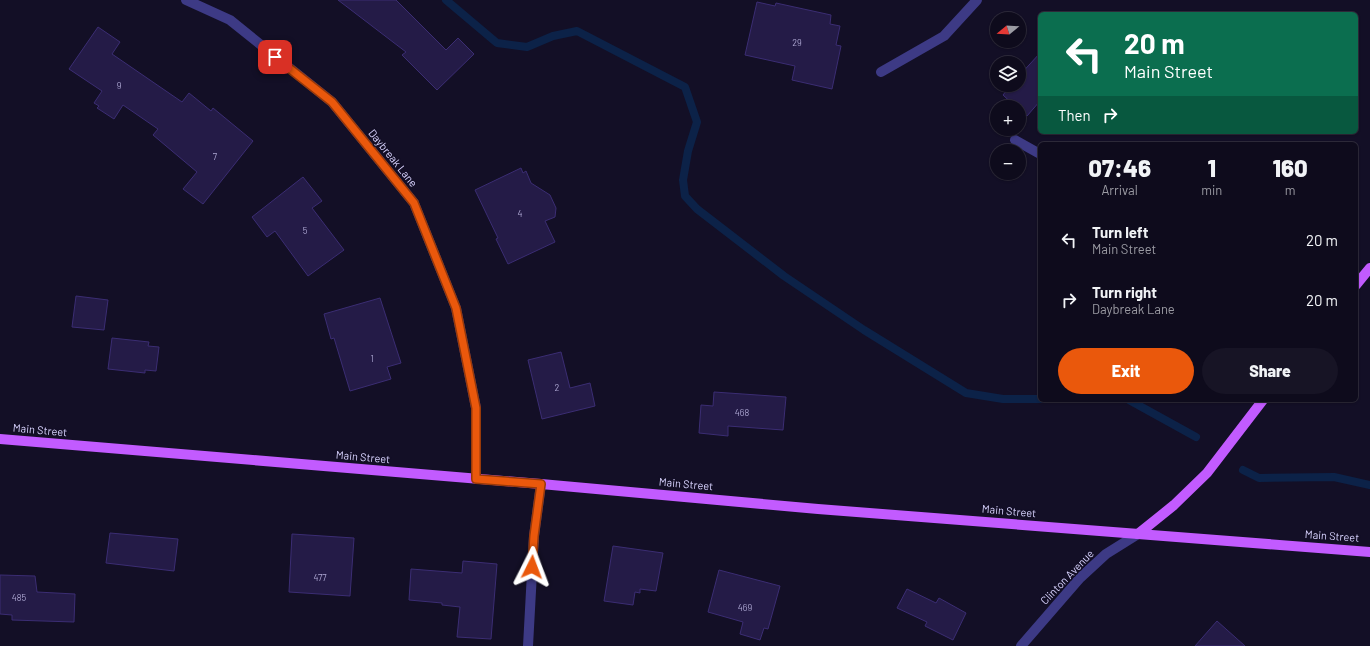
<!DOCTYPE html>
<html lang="en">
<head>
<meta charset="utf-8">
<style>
	body { margin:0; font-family:Barlow,sans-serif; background:#171425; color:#f1f3f6; height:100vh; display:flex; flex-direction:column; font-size:15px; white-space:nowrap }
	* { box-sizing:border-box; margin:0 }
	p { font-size:13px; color:#9b9ba3 }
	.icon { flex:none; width:22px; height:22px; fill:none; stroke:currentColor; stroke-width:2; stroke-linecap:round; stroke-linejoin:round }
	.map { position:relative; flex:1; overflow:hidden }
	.sheet { position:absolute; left:1038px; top:142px; width:320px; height:260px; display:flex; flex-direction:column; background:#0e0b1c; border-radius:6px; box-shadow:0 1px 3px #0004,0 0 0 1px #2e2b3b }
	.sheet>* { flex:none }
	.banner { position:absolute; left:1038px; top:12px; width:320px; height:122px; border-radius:6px; box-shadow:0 1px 3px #0004,0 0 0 1px #2e2b3b; background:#0b6e4f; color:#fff; overflow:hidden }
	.needle { width:26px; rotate:252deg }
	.fabs { position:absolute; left:990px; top:12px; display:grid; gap:8px }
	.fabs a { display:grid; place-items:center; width:36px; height:36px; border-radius:50%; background:#0e0b1c; box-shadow:0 1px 3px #0004,0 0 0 1px #2e2b3b; font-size:20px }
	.pin { position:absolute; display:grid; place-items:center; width:34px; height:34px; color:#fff; margin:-17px; border-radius:8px; box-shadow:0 2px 6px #0006 }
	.me { position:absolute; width:44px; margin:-22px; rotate:3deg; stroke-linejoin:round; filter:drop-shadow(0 0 3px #0008) }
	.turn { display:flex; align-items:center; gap:14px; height:84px; padding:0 20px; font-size:18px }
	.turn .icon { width:52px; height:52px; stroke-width:2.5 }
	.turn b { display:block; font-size:28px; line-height:34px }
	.then { display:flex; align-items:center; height:38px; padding:0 20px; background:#0003; gap:8px; font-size:15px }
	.eta { display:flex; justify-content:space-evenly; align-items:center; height:68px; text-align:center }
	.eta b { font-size:24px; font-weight:800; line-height:28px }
	.action { display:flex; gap:8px; margin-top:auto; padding:8px 20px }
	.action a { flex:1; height:46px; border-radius:24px; background:#ea580c; color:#fff; font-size:16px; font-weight:800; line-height:46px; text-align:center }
	.action a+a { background:#171425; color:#f1f3f6 }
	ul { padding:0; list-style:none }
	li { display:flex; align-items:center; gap:12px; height:60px; padding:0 20px }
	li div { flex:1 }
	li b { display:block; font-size:15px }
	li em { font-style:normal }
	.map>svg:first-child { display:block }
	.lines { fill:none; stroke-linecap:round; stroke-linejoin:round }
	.stream { stroke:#0c2248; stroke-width:8 }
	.building { fill:#241b47; stroke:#3b2d73 }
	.minor { stroke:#3d3a85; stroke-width:10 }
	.major { stroke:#c25bff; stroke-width:10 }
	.route-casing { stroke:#983908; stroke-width:10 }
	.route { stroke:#ea580c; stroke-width:7 }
	.labels { text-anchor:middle; stroke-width:3; stroke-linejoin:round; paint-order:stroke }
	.number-label { font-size:9px; fill:#aca6d1 }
	.street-label { font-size:11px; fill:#d9d4ff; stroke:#130f26 }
</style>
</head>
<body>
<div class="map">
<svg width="1370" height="646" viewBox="0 0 1370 646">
	<rect width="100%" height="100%" fill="#130f26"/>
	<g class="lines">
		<g class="stream">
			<path d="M 446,0 L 497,43 L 527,47 L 553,36 L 577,31 L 685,87 L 697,122 L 688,151 L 683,180 L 685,196 L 697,209 L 784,276 L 864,330 L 966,393 L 1003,399 L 1040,399"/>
			<path d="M 1129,400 L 1196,437"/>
			<path d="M 1243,470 L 1259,478 L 1334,477 L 1370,485"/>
		</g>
	</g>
	<g class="building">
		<path d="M 338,0 L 396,0 L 446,50 L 458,38 L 474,54 L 437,90 L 402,55 L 406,52 Z"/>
		<path d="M 757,2 L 775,6 L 776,3 L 831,15 L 830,24 L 840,26 L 836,45 L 841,46 L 832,89 L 792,80 L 795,66 L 745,55 Z"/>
		<path d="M 98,27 L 120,42 L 112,54 L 182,102 L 189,93 L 211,111 L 213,108 L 253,141 L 203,204 L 183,189 L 197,172 L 153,135 L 158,129 L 123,105 L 114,119 L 97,108 L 99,106 L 94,103 L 102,91 L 69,69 Z"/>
		<path d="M 1040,53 L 1040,101 L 1027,116 L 1019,109 L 1019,107 L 1016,107 L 1003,95 L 1011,85 L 1019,85 L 1019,76 Z"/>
		<path d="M 521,168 L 523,173 L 526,171 L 531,183 L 550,195 L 556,208 L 555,217 L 545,221 L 555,242 L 508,264 L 496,239 L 498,238 L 475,190 Z"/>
		<path d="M 303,177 L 322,201 L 312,208 L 344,250 L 308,276 L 275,231 L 267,237 L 252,217 Z"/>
		<path d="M 76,296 L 108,300 L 104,330 L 72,327 Z"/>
		<path d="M 380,298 L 401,363 L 387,367 L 391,379 L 350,391 L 334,338 L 331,339 L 324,314 Z"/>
		<path d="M 112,338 L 149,342 L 148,346 L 159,347 L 156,371 L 145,370 L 145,373 L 108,369 Z"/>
		<path d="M 561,352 L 570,388 L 590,383 L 595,406 L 542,419 L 528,360 Z"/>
		<path d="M 714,392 L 786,397 L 783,430 L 728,426 L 728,436 L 699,433 L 701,405 L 713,406 Z"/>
		<path d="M 110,533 L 178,539 L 174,571 L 106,563 Z"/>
		<path d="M 292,534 L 354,538 L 350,596 L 289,592 Z"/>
		<path d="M 613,546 L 663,553 L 656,591 L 640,589 L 640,593 L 635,592 L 633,605 L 604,601 Z"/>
		<path d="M 463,561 L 497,564 L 491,639 L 457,637 L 460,607 L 442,605 L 442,603 L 409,600 L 411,569 L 462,573 Z"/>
		<path d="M 719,570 L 780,586 L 768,629 L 764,628 L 760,640 L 740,634 L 743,622 L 708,612 Z"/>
		<path d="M 0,575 L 35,576 L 37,592 L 75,594 L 74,622 L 12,620 L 12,615 L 0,614 Z"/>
		<path d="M 907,589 L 936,603 L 939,598 L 966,613 L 953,640 L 925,626 L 927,622 L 897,608 Z"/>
		<path d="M 1217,621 L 1245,646 L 1195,646 Z"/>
	</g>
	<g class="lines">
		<g class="minor">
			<path d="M 186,0 L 230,20 L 332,102 L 414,203 L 456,308 L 476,408 L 476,479"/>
			<path d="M 881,72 L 944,36 L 977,0"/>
			<path d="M 1015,140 L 1040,154"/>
			<path d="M 528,646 L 534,536 L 541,484"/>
			<path d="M 1021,646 L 1080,578 L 1106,554 L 1138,534"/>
		</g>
		<g class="major">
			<path d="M 1356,285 L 1370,268"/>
			<path d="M 0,439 L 541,484 L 818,509 L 1370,552"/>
			<path d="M 1138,534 L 1174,505 L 1207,473 L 1263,400"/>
		</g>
	</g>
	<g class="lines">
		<defs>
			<path id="route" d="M 275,57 L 332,102 L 414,203 L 456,308 L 476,408 L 476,479 L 541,484 L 534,536 L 532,567"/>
		</defs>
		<use href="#route" class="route-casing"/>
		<use href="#route" class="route"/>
	</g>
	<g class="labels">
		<g class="number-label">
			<text x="797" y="46">29</text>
			<text x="119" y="89">9</text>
			<text x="215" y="160">7</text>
			<text x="520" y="217">4</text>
			<text x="305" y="234">5</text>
			<text x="372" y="362">1</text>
			<text x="557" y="391">2</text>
			<text x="742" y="416">468</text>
			<text x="320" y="581">477</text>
			<text x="19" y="601">485</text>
			<text x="745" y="611">469</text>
		</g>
		<g class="street-label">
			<text transform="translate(393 158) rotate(51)" y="4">Daybreak Lane</text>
			<text transform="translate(40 430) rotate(5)" y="4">Main Street</text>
			<text transform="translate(363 457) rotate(5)" y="4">Main Street</text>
			<text transform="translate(686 484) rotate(5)" y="4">Main Street</text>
			<text transform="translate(1009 511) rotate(5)" y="4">Main Street</text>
			<text transform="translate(1332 536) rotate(4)" y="4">Main Street</text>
			<text transform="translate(1067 577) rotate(-46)" y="4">Clinton Avenue</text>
		</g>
	</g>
</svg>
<div class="fabs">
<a><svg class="needle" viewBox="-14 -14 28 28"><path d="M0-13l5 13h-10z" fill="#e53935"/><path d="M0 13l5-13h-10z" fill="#9b9ba3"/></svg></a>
<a><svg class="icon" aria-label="layers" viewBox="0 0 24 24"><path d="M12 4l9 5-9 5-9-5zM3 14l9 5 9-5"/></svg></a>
<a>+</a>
<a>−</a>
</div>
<div class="pin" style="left:275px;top:57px;background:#d93025"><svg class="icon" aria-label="arrive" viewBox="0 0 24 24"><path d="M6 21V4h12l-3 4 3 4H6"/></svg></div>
<svg class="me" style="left:532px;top:567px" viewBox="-20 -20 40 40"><path d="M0-17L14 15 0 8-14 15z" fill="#ea580c" stroke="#fff" stroke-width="4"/></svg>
<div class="banner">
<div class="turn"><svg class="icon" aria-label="left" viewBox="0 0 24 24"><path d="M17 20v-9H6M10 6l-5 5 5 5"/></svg><div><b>20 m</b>Main Street</div></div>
<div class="then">Then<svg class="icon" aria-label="right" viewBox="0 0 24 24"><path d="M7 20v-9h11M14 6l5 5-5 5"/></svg></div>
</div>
<section class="sheet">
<div class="eta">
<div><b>07:46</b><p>Arrival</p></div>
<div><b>1</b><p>min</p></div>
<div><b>160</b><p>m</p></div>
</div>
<ul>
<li><svg class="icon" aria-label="left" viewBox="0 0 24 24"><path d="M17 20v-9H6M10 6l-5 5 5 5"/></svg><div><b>Turn left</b><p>Main Street</p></div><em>20 m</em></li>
<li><svg class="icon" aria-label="right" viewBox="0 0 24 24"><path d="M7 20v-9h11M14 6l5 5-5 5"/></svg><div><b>Turn right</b><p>Daybreak Lane</p></div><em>20 m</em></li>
</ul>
<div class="action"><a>Exit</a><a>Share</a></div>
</section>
</div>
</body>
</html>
